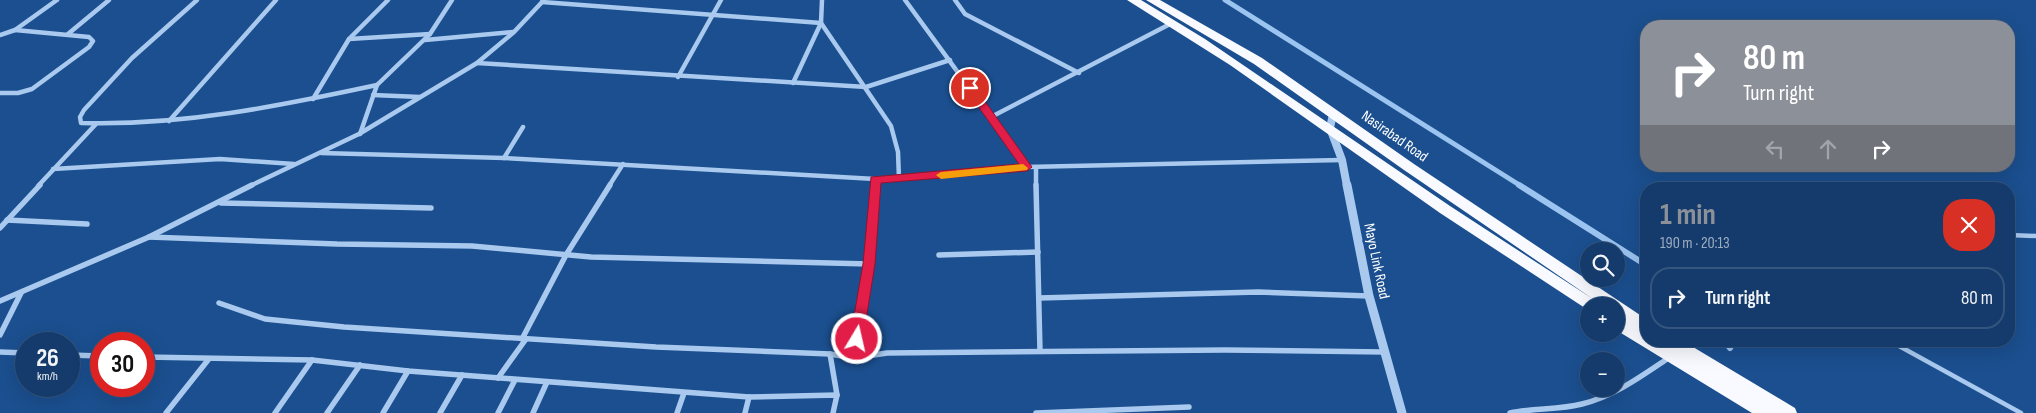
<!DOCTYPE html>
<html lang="en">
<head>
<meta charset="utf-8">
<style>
	body { margin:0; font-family:"Sofia Sans Condensed",sans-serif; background:#1d4271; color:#f1f3f6; height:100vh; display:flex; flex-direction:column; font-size:19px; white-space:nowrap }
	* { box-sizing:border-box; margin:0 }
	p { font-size:16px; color:#9dadc1 }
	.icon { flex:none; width:28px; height:28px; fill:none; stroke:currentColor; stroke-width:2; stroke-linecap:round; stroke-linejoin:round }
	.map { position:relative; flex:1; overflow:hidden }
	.side { position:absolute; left:1640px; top:182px; width:375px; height:165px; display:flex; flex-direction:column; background:#143b6b; border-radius:20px; box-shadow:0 5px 20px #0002,0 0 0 1px #33557e }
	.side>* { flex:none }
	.hud { position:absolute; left:1640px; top:20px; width:375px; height:152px; border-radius:20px; box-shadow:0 5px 20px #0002,0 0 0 1px #33557e; background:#8c9099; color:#fff; overflow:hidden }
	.tools { position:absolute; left:1580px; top:242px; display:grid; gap:10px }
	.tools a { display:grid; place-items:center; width:45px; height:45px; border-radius:50%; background:#143b6b; box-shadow:0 5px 20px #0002,0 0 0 1px #33557e; font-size:25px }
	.speed { position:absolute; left:15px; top:332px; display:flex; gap:10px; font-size:25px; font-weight:700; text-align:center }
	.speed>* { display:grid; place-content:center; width:65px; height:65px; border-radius:50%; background:#143b6b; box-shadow:0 5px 20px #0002,0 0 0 1px #33557e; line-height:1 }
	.speed small { font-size:12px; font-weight:400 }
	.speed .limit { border:8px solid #d22; background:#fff; color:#111 }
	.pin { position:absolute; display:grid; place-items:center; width:42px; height:42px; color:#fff; margin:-21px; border:2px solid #fff; border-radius:50%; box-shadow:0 1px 5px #0007 }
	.me { position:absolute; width:55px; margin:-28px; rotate:9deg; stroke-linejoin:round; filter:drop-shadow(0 0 4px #0008) }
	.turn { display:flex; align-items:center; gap:18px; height:105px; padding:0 20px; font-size:22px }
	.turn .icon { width:65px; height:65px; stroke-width:2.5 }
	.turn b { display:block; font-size:35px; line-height:42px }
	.lanes { display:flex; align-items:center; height:48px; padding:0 20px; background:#0003; justify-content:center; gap:25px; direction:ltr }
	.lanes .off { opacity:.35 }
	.round { display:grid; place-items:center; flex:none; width:52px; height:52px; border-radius:20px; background:#1d4271 }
	.overview { display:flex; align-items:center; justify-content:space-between; height:85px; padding:0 20px }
	h1 { font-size:30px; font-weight:700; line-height:38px; color:#8c9099 }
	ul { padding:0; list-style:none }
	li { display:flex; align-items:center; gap:15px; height:62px; margin:0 10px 8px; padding:0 10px; border:2px solid #33557e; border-radius:20px }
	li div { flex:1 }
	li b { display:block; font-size:19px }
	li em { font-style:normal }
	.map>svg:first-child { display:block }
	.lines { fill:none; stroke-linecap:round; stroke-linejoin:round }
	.stream-far1 { stroke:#9cc4f0; stroke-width:5 }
	.stream { stroke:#9cc4f0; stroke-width:6 }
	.service { stroke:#a9c9ee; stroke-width:4.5 }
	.minor-far1 { stroke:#a9c9ee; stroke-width:4.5 }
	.minor { stroke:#a9c9ee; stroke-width:5.5 }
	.tertiary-far1 { stroke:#a9c9ee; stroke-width:8 }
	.tertiary { stroke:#a9c9ee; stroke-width:9 }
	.trunk { fill:#f8faff; fill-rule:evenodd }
	.route { fill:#e11d48; stroke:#92132f }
	.slow { fill:#f59e0b }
	.labels { text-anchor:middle; stroke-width:5; stroke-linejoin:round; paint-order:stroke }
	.street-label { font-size:15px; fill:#fff; stroke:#1b4f8f }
</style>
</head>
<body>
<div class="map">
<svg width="2036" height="413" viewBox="0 0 2036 413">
	<rect width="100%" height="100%" fill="#1b4f8f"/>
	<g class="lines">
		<path class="stream-far1" d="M 1225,0 L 1521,186"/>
		<g class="stream">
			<path d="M 1519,185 L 1646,265"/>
			<path d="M 1725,341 L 1730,348"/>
		</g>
		<g class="service">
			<path d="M 2009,235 L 2036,236"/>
			<path d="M 1890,341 L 2021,413"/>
		</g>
		<g class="minor-far1">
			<path d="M 197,0 L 132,58 L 84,110 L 80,117 L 81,123 C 182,126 279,106 377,85"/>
			<path d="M 905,0 L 1027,167"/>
			<path d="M 955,0 L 965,14 L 1079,73"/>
			<path d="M 542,2 L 821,23 L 891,126 L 898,152 L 899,179"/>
			<path d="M 68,34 L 109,0"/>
			<path d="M 0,35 L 15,30 L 57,0"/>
			<path d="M 349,39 L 430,34"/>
			<path d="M 425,40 L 513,32"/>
			<path d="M 477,63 L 866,87 L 950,60"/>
			<path d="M 678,77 L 721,0"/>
			<path d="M 793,83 L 821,23 L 822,0"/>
			<path d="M 0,93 L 18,93 L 32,89 L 89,47 L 93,41 L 89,37 L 15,30"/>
			<path d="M 373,95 L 420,97"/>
			<path d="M 313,99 L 349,39 L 388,0"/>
			<path d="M 991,117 L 1172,23"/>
			<path d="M 169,121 L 276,0"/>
			<path d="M 360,134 L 377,85 L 430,34 L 452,0"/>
			<path d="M 321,153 L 504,158 L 875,179 L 874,186"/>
			<path d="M 504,158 L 523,127"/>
			<path d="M 1036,167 L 1036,186"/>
			<path d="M 53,169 L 220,159 L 294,164"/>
			<path d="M 875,179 L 899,179 L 1027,167 L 1342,160"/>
			<path d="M 38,186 L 96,124"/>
			<path d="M 250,186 L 359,134 L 477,63 L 514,32 L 544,0"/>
			<path d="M 609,186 L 623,164"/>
		</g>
		<g class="minor">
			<path d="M 1036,185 L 1040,351"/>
			<path d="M 221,203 L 431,208"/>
			<path d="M 7,220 L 87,224"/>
			<path d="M 0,228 L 40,185"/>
			<path d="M 149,237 L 337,244 L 472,246 L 591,257 L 869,264"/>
			<path d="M 939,255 L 1038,252"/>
			<path d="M 1039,298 L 1258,292 L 1369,296"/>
			<path d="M 0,301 L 149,237 L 252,185"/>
			<path d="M 219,303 L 265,319 L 344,327 L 656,347 L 830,354 L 854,358 L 887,353 L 1225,350 L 1385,352"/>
			<path d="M 0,335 L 21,293"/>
			<path d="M 522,339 L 566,255 L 610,185"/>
			<path d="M 0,352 L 26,353"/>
			<path d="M 830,354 L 837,395"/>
			<path d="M 69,355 L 101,356"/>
			<path d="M 144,357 L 312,360 L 408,371 L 749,397 L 837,395 L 833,413"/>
			<path d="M 854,358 L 869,264 L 875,185"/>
			<path d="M 498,378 L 526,339"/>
			<path d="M 166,413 L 208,360"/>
			<path d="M 275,413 L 312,360"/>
			<path d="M 327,413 L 360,365"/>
			<path d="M 383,413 L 408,371"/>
			<path d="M 440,413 L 462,375"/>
			<path d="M 498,413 L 515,380"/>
			<path d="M 533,413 L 547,382"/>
			<path d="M 677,413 L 684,393"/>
			<path d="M 745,413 L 749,397"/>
			<path d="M 1036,413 L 1189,407"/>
			<path d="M 1510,413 C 1534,408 1559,410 1582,404 C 1615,396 1643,375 1670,357"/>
		</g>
		<path class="tertiary-far1" d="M 1333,114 L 1330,128 L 1342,160 L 1347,186"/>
		<path class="tertiary" d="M 1347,185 L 1369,296 L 1402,413"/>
		<path class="trunk" d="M 1127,0 L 1141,0 L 1205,39 L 1450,206 L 1593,299 L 1404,170 L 1254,64 L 1146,0 L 1160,0 L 1262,58 L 1414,164 L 1646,319 L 1646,332 L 1641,330 L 1646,333 L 1646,341 L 1659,341 L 1664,344 L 1662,341 L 1683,341 L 1795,408 L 1797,413 L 1752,413 L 1616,330 L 1616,316 L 1625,320 L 1616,315 L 1616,306 L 1604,306 L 1599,302 L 1600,306 L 1589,306 L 1588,310 L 1440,213 L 1230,65 Z"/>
	</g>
	<path class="route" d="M 970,85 L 974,86 L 1032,167 L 1027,171 L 881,183 L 875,264 L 863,339 L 857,344 L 852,343 L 850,339 L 863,264 L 871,177 L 1019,164 L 965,88 Z"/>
	<path class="slow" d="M 1023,164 L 1028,168 L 1027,170 L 941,179 L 936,175 L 941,172 Z"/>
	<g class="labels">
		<g class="street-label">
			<text transform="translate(1395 136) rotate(35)" y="5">Nasirabad Road</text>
			<text transform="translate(1377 261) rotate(78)" y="5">Mayo Link Road</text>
		</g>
	</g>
</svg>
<div class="tools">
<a><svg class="icon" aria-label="search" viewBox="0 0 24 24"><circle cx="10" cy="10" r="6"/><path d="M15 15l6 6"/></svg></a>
<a>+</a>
<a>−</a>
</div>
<div class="speed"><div>26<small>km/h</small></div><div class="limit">30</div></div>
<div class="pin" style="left:970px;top:88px;background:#d93025"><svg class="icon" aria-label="arrive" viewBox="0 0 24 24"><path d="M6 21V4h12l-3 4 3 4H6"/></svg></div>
<svg class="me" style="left:857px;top:339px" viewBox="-20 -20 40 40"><circle r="17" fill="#e11d48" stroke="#fff" stroke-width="3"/><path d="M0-11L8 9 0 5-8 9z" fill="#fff"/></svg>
<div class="hud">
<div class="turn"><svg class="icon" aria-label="right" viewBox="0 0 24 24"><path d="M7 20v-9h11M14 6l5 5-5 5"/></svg><div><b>80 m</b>Turn right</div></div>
<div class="lanes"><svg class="icon off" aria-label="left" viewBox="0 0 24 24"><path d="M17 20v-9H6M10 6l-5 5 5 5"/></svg><svg class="icon off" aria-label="ahead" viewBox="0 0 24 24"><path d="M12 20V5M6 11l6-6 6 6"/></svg><svg class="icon" aria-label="right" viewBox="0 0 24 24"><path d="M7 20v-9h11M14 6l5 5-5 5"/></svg></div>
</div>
<section class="side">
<div class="overview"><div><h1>1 min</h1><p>190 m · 20:13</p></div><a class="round" style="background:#d93025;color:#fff"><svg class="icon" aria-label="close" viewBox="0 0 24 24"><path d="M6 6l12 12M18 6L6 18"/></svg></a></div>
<ul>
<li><svg class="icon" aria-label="right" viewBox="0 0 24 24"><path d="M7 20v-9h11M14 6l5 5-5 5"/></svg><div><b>Turn right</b></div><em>80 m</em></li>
</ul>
</section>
</div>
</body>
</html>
